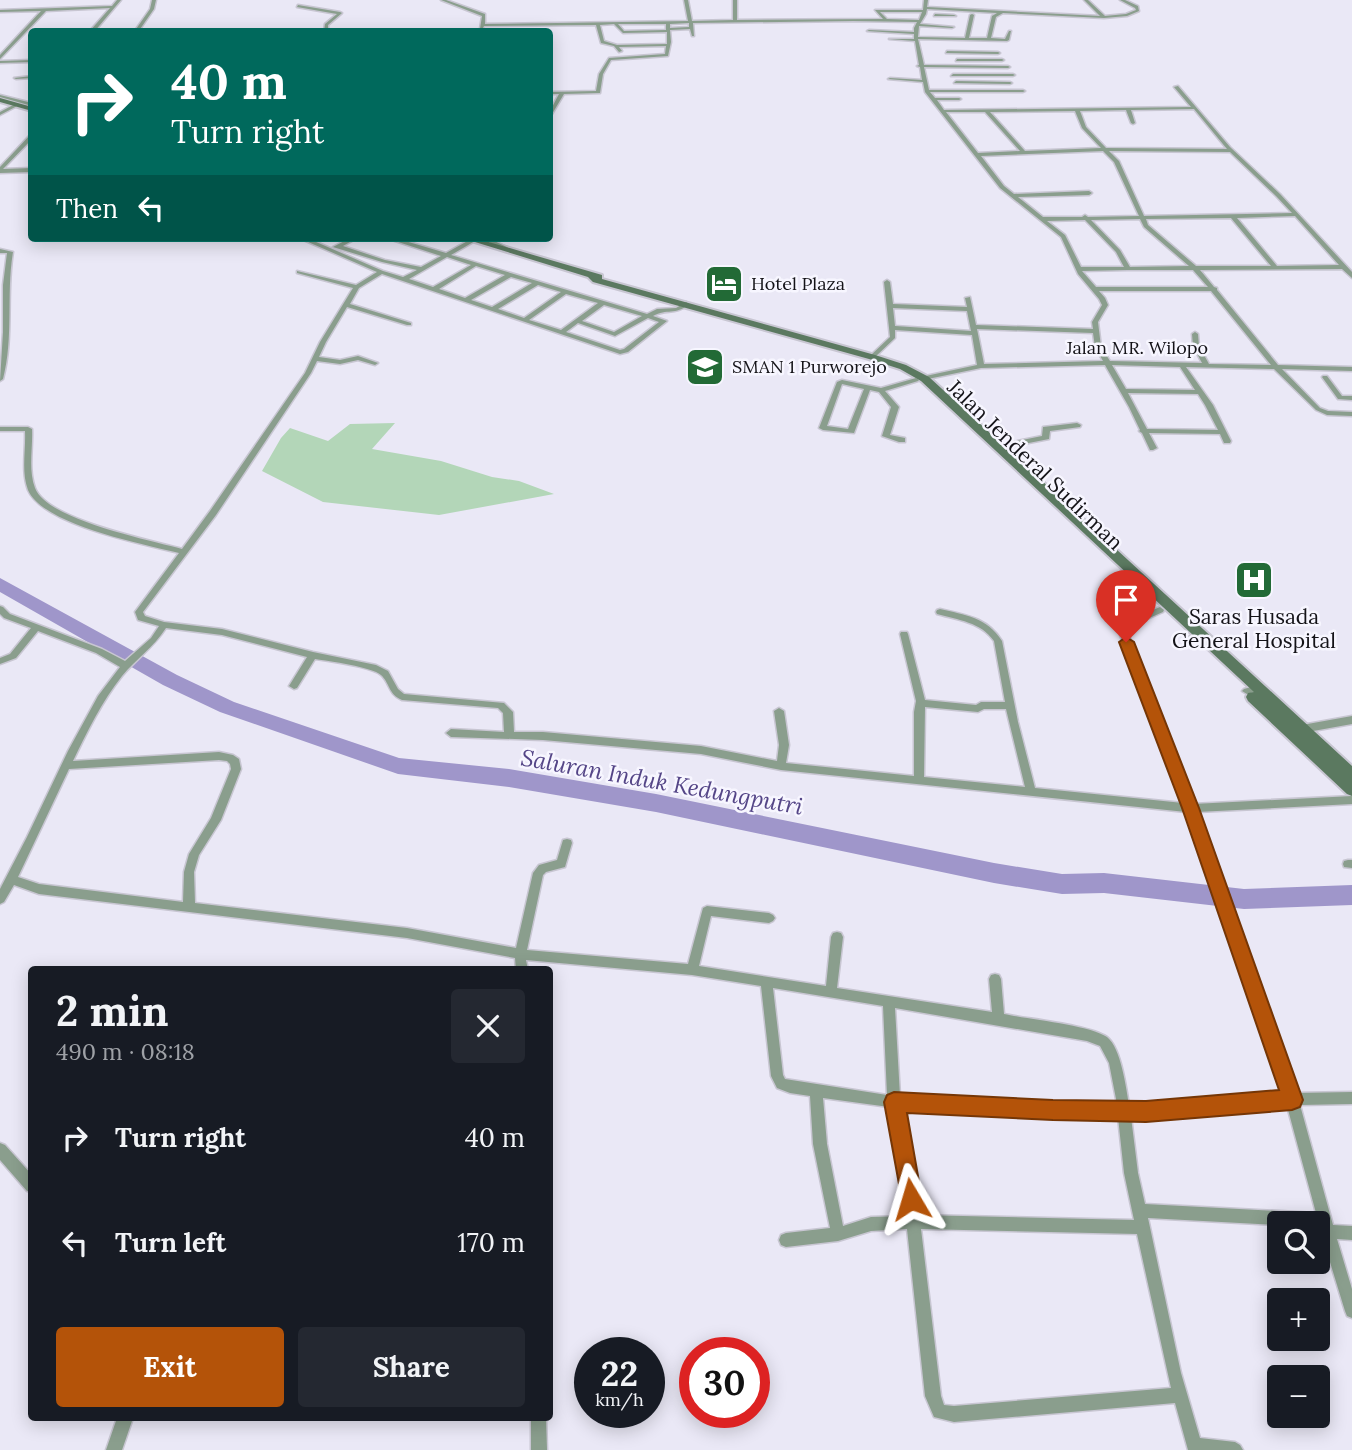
<!DOCTYPE html>
<html lang="en">
<head>
<meta charset="utf-8">
<style>
	body { margin:0; font-family:Lora,serif; background:#242831; color:#f1f3f6; height:100vh; display:flex; flex-direction:column; font-size:26px; white-space:nowrap }
	* { box-sizing:border-box; margin:0 }
	p { font-size:23px; color:#9ea1a6 }
	.icon { flex:none; width:38px; height:38px; fill:none; stroke:currentColor; stroke-width:2; stroke-linecap:round; stroke-linejoin:round }
	.map { position:relative; flex:1; overflow:hidden }
	.drawer { position:absolute; left:28px; top:966px; width:525px; height:455px; display:flex; flex-direction:column; background:#171b24; border-radius:7px; box-shadow:0 4px 18px #0003 }
	.drawer>* { flex:none }
	.guide { position:absolute; left:28px; top:28px; width:525px; height:214px; border-radius:7px; box-shadow:0 4px 18px #0003; background:#00695c; color:#fff; overflow:hidden }
	.buttons { position:absolute; left:1267px; top:1211px; display:grid; gap:14px }
	.buttons a { display:grid; place-items:center; width:63px; height:63px; border-radius:7px; background:#171b24; box-shadow:0 4px 18px #0003; font-size:35px }
	.speed { position:absolute; left:574px; top:1337px; display:flex; gap:14px; font-size:35px; font-weight:700; text-align:center }
	.speed>* { display:grid; place-content:center; width:91px; height:91px; border-radius:50%; background:#171b24; box-shadow:0 4px 18px #0003; line-height:1 }
	.speed small { font-size:18px; font-weight:400 }
	.speed .limit { border:10px solid #d22; background:#fff; color:#111 }
	.pin { position:absolute; display:grid; place-items:center; width:60px; height:60px; color:#fff; margin:-72px -30px; border-radius:50% 50% 50% 0; rotate:-45deg; box-shadow:0 0 7px #0007 }
	.pin .icon { rotate:45deg }
	.me { position:absolute; width:77px; margin:-38px; rotate:353deg; stroke-linejoin:round; filter:drop-shadow(0 0 5px #0008) }
	.turn { display:flex; align-items:center; gap:24px; height:147px; padding:0 28px; font-size:32px }
	.turn .icon { width:91px; height:91px; stroke-width:2.5 }
	.turn b { display:block; font-size:49px; line-height:60px }
	.then { display:flex; align-items:center; height:66px; padding:0 28px; background:#0003; gap:14px; font-size:26px }
	.round { display:grid; place-items:center; flex:none; width:74px; height:74px; border-radius:7px; background:#242831 }
	.head { display:flex; align-items:center; justify-content:space-between; height:119px; padding:0 28px }
	h1 { font-size:42px; font-weight:700; line-height:52px }
	.action { display:flex; gap:14px; margin-top:auto; padding:14px 28px }
	.action a { flex:1; height:80px; border-radius:7px; background:#b45309; color:#fff; font-size:28px; font-weight:700; line-height:80px; text-align:center }
	.action a+a { background:#242831; color:#f1f3f6 }
	ul { padding:0; list-style:none }
	li { display:flex; align-items:center; gap:21px; height:105px; padding:0 28px }
	li div { flex:1 }
	li b { display:block; font-size:26px }
	li em { font-style:normal }
	.map>svg:first-child { display:block }
	.green { fill:#b3d6b8 }
	.lines { fill:none; stroke-linecap:round; stroke-linejoin:round }
	.river { fill:#9f96ca; fill-rule:evenodd }
	.minor-casing { stroke:#c8c6d2; stroke-width:3 }
	.secondary-casing { stroke:#c8c6d2; stroke-width:4 }
	.minor { fill:#8a9e8d; fill-rule:evenodd }
	.secondary { fill:#5b7960; fill-rule:evenodd }
	.route { fill:#b45309; stroke:#753606; stroke-width:2 }
	.labels { text-anchor:middle; stroke-width:5; stroke-linejoin:round; paint-order:stroke }
	.far-poi-label { font-size:18px; fill:#141318; stroke:#f7f6ff; text-anchor:start }
	.far-street-label { font-size:18px; fill:#141318; stroke:#f7f6ff }
	.street-label { font-size:21px; fill:#141318; stroke:#f7f6ff }
	.poi-label { font-size:21px; fill:#141318; stroke:#f7f6ff }
	.water-label { font-size:23px; font-style:italic; fill:#544587; stroke:#f7f6ff }
</style>
</head>
<body>
<div class="map">
<svg width="1352" height="1450" viewBox="0 0 1352 1450">
	<rect width="100%" height="100%" fill="#eae8f6"/>
	<path class="green" d="M 395,423 L 372,449 L 441,461 L 492,477 L 519,481 L 554,494 L 439,515 L 323,502 L 262,471 L 281,438 L 290,428 L 328,441 L 350,424 Z"/>
	<g class="lines">
		<path class="river" d="M 0,578 L 177,675 L 234,702 L 399,758 L 509,769 L 656,794 L 994,863 L 1062,874 L 1104,873 L 1244,889 L 1352,885 L 1352,905 L 1244,909 L 1104,893 L 1062,894 L 994,883 L 656,812 L 509,787 L 398,774 L 220,712 L 163,685 L 0,592 Z"/>
		<defs>
			<g id="minor">
				<path d="M 117,0 L 121,0 L 94,32 L 89,32 L 110,8 L 46,11 L 0,59 L 0,55 L 41,11 L 0,12 L 0,10 L 112,6 Z"/>
				<path d="M 152,0 L 156,0 L 154,9 L 138,32 L 134,32 L 150,9 Z"/>
				<path d="M 441,0 L 446,0 L 485,14 L 485,24 L 688,21 L 684,0 L 688,0 L 692,21 L 733,20 L 733,0 L 737,0 L 737,20 L 883,19 L 875,10 L 923,10 L 924,0 L 928,0 L 927,7 L 1100,16 L 1084,0 L 1088,0 L 1105,16 L 1126,14 L 1136,10 L 1135,8 L 1120,0 L 1125,0 L 1138,6 L 1139,11 L 1127,16 L 1104,18 L 1003,13 L 996,17 L 991,38 L 1005,39 L 1009,31 L 1011,31 L 1009,40 L 1007,41 L 918,39 L 924,65 L 1008,66 L 1010,67 L 1008,68 L 924,67 L 929,90 L 1023,90 L 1025,91 L 1023,92 L 930,92 L 935,98 L 959,98 L 961,99 L 959,100 L 937,100 L 944,110 L 1191,107 L 1174,87 L 1178,86 L 1230,147 L 1280,194 L 1352,272 L 1352,278 L 1342,269 L 1200,270 L 1214,287 L 1217,288 L 1217,290 L 1278,365 L 1352,367 L 1352,371 L 1282,369 L 1320,408 L 1328,411 L 1352,412 L 1352,416 L 1327,415 L 1316,410 L 1274,369 L 1186,367 L 1213,405 L 1231,441 L 1230,443 L 1224,443 L 1220,434 L 1149,433 L 1157,448 L 1153,450 L 1150,450 L 1142,433 L 1139,431 L 1140,430 L 1129,407 L 1105,365 L 981,368 L 923,380 L 921,379 L 921,377 L 977,365 L 972,335 L 895,330 L 895,338 L 874,358 L 870,358 L 870,356 L 890,337 L 884,282 L 887,280 L 890,282 L 893,304 L 967,307 L 965,298 L 970,297 L 976,325 L 1093,329 L 1092,322 L 1102,305 L 1099,299 L 1078,274 L 1061,237 L 1000,188 L 925,92 L 923,82 L 888,79 L 890,78 L 922,80 L 920,67 L 917,66 L 919,65 L 915,41 L 889,39 L 914,39 L 914,34 L 867,31 L 869,30 L 914,32 L 914,28 L 917,22 L 853,21 L 693,23 L 694,36 L 692,36 L 690,29 L 670,30 L 671,42 L 668,56 L 611,60 L 603,74 L 600,93 L 564,94 L 552,114 L 550,115 L 550,111 L 559,94 L 550,94 L 550,92 L 596,91 L 599,74 L 609,58 L 665,54 L 666,46 L 619,47 L 622,51 L 619,52 L 614,46 L 601,43 L 596,25 L 484,26 L 482,30 L 480,29 L 482,16 ZM 927,9 L 997,13 L 992,16 L 987,38 L 969,38 L 974,15 L 972,14 L 970,15 L 965,38 L 918,37 L 919,26 L 952,28 L 954,27 L 920,24 L 926,14 ZM 880,12 L 922,12 L 919,20 L 887,19 ZM 689,23 L 689,27 L 670,28 L 670,24 ZM 614,24 L 623,33 L 667,32 L 667,44 L 617,45 L 604,41 L 600,25 ZM 618,24 L 666,24 L 666,30 L 624,31 ZM 1194,109 L 1227,149 L 1106,148 L 1086,127 L 1080,111 L 1126,110 L 1131,123 L 1133,124 L 1135,123 L 1131,110 ZM 1075,111 L 1082,128 L 1101,148 L 1025,151 L 990,112 ZM 946,112 L 985,112 L 1020,151 L 978,153 ZM 1103,151 L 1114,162 L 1139,216 L 1088,217 L 1085,215 L 1082,217 L 1043,217 L 1018,197 L 1089,195 L 1092,193 L 1089,191 L 1014,194 L 1004,186 L 981,156 ZM 1109,151 L 1230,152 L 1276,196 L 1292,213 L 1144,216 L 1119,161 ZM 1295,216 L 1339,265 L 1277,266 L 1237,218 ZM 1231,218 L 1271,266 L 1196,266 L 1148,225 L 1146,219 ZM 1140,219 L 1144,227 L 1189,266 L 1130,267 L 1120,250 L 1091,220 ZM 1085,220 L 1116,252 L 1124,267 L 1081,267 L 1065,235 L 1047,221 ZM 1127,270 L 1193,270 L 1208,287 L 1096,287 L 1082,271 ZM 1099,291 L 1211,291 L 1271,365 L 1209,364 L 1199,346 L 1198,334 L 1195,332 L 1192,334 L 1193,346 L 1202,363 L 1110,361 L 1101,347 L 1098,322 L 1108,305 L 1105,298 ZM 893,308 L 967,311 L 971,331 L 895,326 ZM 977,329 L 1093,333 L 1095,347 L 1103,361 L 984,364 ZM 1112,365 L 1180,367 L 1195,390 L 1126,389 ZM 1128,393 L 1198,394 L 1205,405 L 1218,430 L 1147,429 Z"/>
				<path d="M 298,5 L 340,12 L 342,13 L 328,25 L 328,32 L 324,32 L 325,24 L 337,14 L 297,7 Z"/>
				<path d="M 935,14 L 954,15 L 956,16 L 934,16 Z"/>
				<path d="M 947,51 L 998,52 L 1000,53 L 998,54 L 946,53 Z"/>
				<path d="M 957,59 L 1002,59 L 1004,60 L 1002,61 L 956,61 Z"/>
				<path d="M 32,60 L 32,62 L 0,63 L 0,61 Z"/>
				<path d="M 953,74 L 1013,74 L 1015,75 L 1013,76 L 951,76 Z"/>
				<path d="M 32,76 L 32,78 L 16,79 L 14,78 Z"/>
				<path d="M 956,81 L 1010,82 L 1012,83 L 1010,84 L 954,83 Z"/>
				<path d="M 0,95 L 32,103 L 32,106 L 0,97 Z"/>
				<path d="M 15,104 L 19,105 L 0,115 L 0,112 Z"/>
				<path d="M 30,135 L 32,135 L 32,139 L 3,169 L 32,168 L 32,172 L 0,173 L 0,167 Z"/>
				<path d="M 299,238 L 307,238 L 383,271 L 403,277 L 417,270 L 382,262 L 333,247 L 350,238 L 357,238 L 343,246 L 385,260 L 421,267 L 441,256 L 386,238 L 395,238 L 446,253 L 473,238 L 475,239 L 475,241 L 451,255 L 647,314 L 657,309 L 676,308 L 686,302 L 689,304 C 675,316 667,308 653,316 L 667,321 L 628,352 L 620,354 L 382,274 L 359,288 L 350,304 L 411,323 L 411,325 L 407,325 L 347,307 L 326,342 L 319,357 L 340,360 L 358,356 L 378,363 L 375,365 L 358,360 L 340,364 L 317,361 L 311,373 L 216,515 L 143,612 L 145,616 L 164,622 L 222,629 L 313,652 L 376,665 L 388,671 L 398,689 L 404,694 L 504,703 L 513,712 L 514,732 L 543,732 L 701,746 L 777,761 L 779,745 L 774,711 L 779,708 L 784,711 L 789,745 L 786,763 L 914,776 L 914,712 L 916,701 L 900,634 L 901,632 L 907,632 L 908,634 L 925,700 L 976,705 L 981,702 L 1005,702 L 994,641 C 981,622 958,620 937,614 L 936,612 L 937,610 L 940,609 C 965,615 987,617 1002,641 L 1018,722 L 1035,788 L 1183,803 L 1120,635 L 1132,619 L 1160,607 L 1164,610 L 1163,612 L 1138,623 L 1129,635 L 1193,804 L 1352,796 L 1352,804 L 1197,812 L 1277,1034 L 1296,1093 L 1352,1092 L 1352,1104 L 1300,1105 L 1333,1225 L 1352,1226 L 1352,1240 L 1337,1239 L 1352,1289 L 1352,1318 L 1347,1316 L 1345,1311 L 1318,1223 L 1279,1223 L 1279,1225 L 1148,1218 L 1181,1373 L 1200,1438 L 1235,1442 L 1240,1445 L 1243,1450 L 1188,1450 L 1175,1403 L 954,1422 L 934,1417 L 925,1396 L 907,1229 L 871,1231 L 838,1241 L 786,1247 L 781,1245 L 779,1240 L 781,1235 L 786,1233 L 830,1228 L 813,1144 L 810,1096 L 790,1093 L 777,1088 L 771,1076 L 761,986 L 692,975 L 526,960 L 528,970 L 516,970 L 515,958 L 407,938 L 39,894 L 14,885 L 4,902 L 0,904 L 0,889 L 27,837 L 68,751 L 98,696 L 120,667 L 96,653 L 38,631 L 16,658 L 0,664 L 0,658 L 10,654 L 31,628 L 4,618 L 0,614 L 0,606 L 3,607 L 10,614 L 102,649 L 125,661 L 151,638 L 159,626 L 138,620 L 135,612 L 179,553 C 143,544 43,525 28,490 C 21,471 26,451 25,431 L 0,431 L 0,427 L 28,427 L 32,429 C 33,448 28,469 35,488 C 47,520 150,540 182,549 L 210,511 L 305,373 L 320,342 L 353,288 L 297,273 L 297,271 L 356,285 L 377,272 ZM 447,257 L 471,265 L 433,287 L 409,279 ZM 476,266 L 505,275 L 465,298 L 439,289 ZM 511,277 L 532,283 L 492,307 L 471,300 ZM 538,285 L 561,292 L 524,318 L 498,309 ZM 566,294 L 598,303 L 561,330 L 529,320 ZM 604,305 L 642,316 L 614,332 L 582,321 ZM 648,318 L 659,322 L 624,349 L 620,350 L 566,332 L 578,323 L 615,336 ZM 166,628 L 222,635 L 307,657 L 289,686 L 294,689 L 297,688 L 315,659 C 329,661 372,667 381,675 C 390,683 388,694 402,700 L 498,708 L 503,713 L 504,732 L 451,729 L 446,733 L 451,737 L 543,740 L 701,754 L 781,770 L 1186,812 L 1265,1034 L 1284,1093 L 1146,1105 L 1129,1105 C 1126,1087 1121,1048 1107,1037 C 1090,1025 1027,1019 1004,1014 L 1001,979 L 999,975 L 995,974 L 991,975 L 989,979 L 992,1012 L 837,988 L 843,937 L 841,933 L 837,932 L 833,933 L 831,937 L 826,986 L 699,966 L 711,916 L 769,923 L 773,921 L 775,918 L 773,915 L 769,913 L 707,906 L 703,908 L 688,964 L 527,950 L 543,875 L 546,872 L 565,867 L 572,843 L 571,840 L 567,839 L 563,840 L 557,860 L 539,865 L 533,873 L 516,948 L 407,928 L 195,903 L 194,872 L 199,855 L 221,820 L 241,769 L 239,759 L 233,755 L 219,752 L 73,761 C 87,732 102,701 122,676 C 137,658 153,648 166,628 ZM 925,707 L 978,712 L 984,709 L 1006,709 L 1025,787 L 924,777 ZM 219,760 L 227,761 L 230,764 L 231,769 L 211,818 L 189,854 L 184,872 L 183,902 L 39,884 L 18,877 L 69,769 ZM 773,988 L 883,1006 L 887,1095 L 785,1079 L 783,1075 ZM 895,1008 L 1087,1041 L 1100,1046 L 1109,1063 L 1117,1104 L 1053,1104 L 900,1096 ZM 823,1098 L 889,1107 L 898,1152 L 905,1216 L 871,1217 L 843,1226 L 827,1144 ZM 1287,1106 L 1316,1213 L 1145,1204 L 1138,1173 L 1131,1117 L 1146,1117 ZM 902,1109 L 1053,1116 L 1118,1117 L 1124,1173 L 1134,1220 L 919,1215 L 912,1152 ZM 921,1229 L 1137,1234 L 1171,1388 L 954,1406 L 944,1405 L 941,1396 Z"/>
				<path d="M 480,238 L 488,238 L 515,251 L 510,252 Z"/>
				<path d="M 0,249 L 13,252 C 6,294 14,337 3,379 L 0,381 L 3,332 L 3,285 L 7,253 L 0,253 Z"/>
				<path d="M 1323,376 L 1327,376 L 1342,396 L 1352,396 L 1352,400 L 1338,399 L 1322,377 Z"/>
				<path d="M 916,378 L 919,380 L 918,381 L 885,391 L 899,407 L 890,435 L 905,438 L 905,442 L 899,442 L 882,436 L 891,407 L 879,392 L 870,390 L 854,433 L 823,430 L 819,428 L 837,382 L 842,380 L 881,388 ZM 842,384 L 864,389 L 848,429 L 827,426 Z"/>
				<path d="M 1077,423 L 1081,425 L 1080,427 L 1050,431 L 1049,439 L 998,449 L 994,447 L 998,445 L 1042,436 L 1043,427 Z"/>
				<path d="M 1201,633 L 1204,634 L 1205,636 L 1204,638 L 1191,642 L 1187,639 L 1188,637 Z"/>
				<path d="M 1258,685 L 1261,686 L 1263,688 L 1261,690 L 1247,694 L 1242,691 L 1244,689 Z"/>
				<path d="M 1352,716 L 1352,724 L 1302,733 L 1297,729 L 1302,725 Z"/>
				<path d="M 1348,860 L 1352,860 L 1352,868 L 1344,867 L 1343,864 L 1344,861 Z"/>
				<path d="M 0,1143 L 5,1145 L 32,1175 L 32,1192 L 27,1191 L 0,1160 Z"/>
				<path d="M 117,1418 L 133,1418 L 122,1450 L 106,1450 Z"/>
				<path d="M 531,1418 L 546,1418 L 547,1450 L 531,1450 Z"/>
			</g>
			<g id="secondary">
				<path d="M 0,98 L 32,107 L 32,111 L 0,102 Z"/>
				<path d="M 462,238 L 475,238 L 602,275 L 602,279 L 875,355 L 906,365 L 929,377 L 1352,766 L 1352,796 L 1347,794 L 1248,701 L 1246,697 L 1248,693 L 1254,692 L 921,381 L 900,369 L 869,359 L 593,282 L 588,277 Z"/>
			</g>
		</defs>
		<use href="#minor" class="minor-casing"/>
		<use href="#secondary" class="secondary-casing"/>
		<use href="#minor" class="minor"/>
		<use href="#secondary" class="secondary"/>
	</g>
	<path class="route" d="M 1126,637 L 1134,642 L 1199,808 L 1303,1100 L 1300,1107 L 1292,1110 L 1146,1122 L 1053,1120 L 907,1113 L 922,1199 L 918,1206 L 911,1210 L 903,1206 L 884,1102 L 887,1095 L 894,1092 L 1053,1100 L 1146,1101 L 1279,1090 L 1182,808 L 1119,642 Z"/>
	<defs>
		<symbol id="hotel-square" viewBox="-11 -11 22 22"><rect x="-9" y="-9" width="18" height="18" rx="4" fill="#226a36" stroke="#f7f6ff"/><path d="M-6-4.5h1.5V1H6V5H4.5V3h-9V5H-6ZM-4 0a1.8 1.8 0 1 1 3.6 0ZM.5 0V-2.5h3Q6-2.5 6 0Z" fill="#fff"/></symbol>
		<symbol id="school-square" viewBox="-11 -11 22 22"><rect x="-9" y="-9" width="18" height="18" rx="4" fill="#226a36" stroke="#f7f6ff"/><path d="M0-5L7-2L0 1L-7-2ZM-4 1L0 2.5L4 1V4Q0 6-4 4Z" fill="#fff"/></symbol>
		<symbol id="hospital-square" viewBox="-11 -11 22 22"><rect x="-9" y="-9" width="18" height="18" rx="4" fill="#226a36" stroke="#f7f6ff"/><path d="M-5-5h3v3.5h4V-5h3V5h-3V1.5h-4V5h-3Z" fill="#fff"/></symbol>
	</defs>
	<g fill-rule="evenodd">
		<use href="#hotel-square" x="702" y="262" width="44" height="44"/>
		<use href="#school-square" x="683" y="345" width="44" height="44"/>
		<use href="#hospital-square" x="1232" y="558" width="44" height="44"/>
	</g>
	<g class="labels">
		<g class="far-poi-label">
			<text x="751" y="290">Hotel Plaza</text>
			<text x="732" y="373">SMAN 1 Purworejo</text>
		</g>
		<g class="far-street-label">
			<text x="1137" y="354">Jalan MR. Wilopo</text>
		</g>
		<g class="street-label">
			<text transform="translate(1035 465) rotate(44)" y="7">Jalan Jenderal Sudirman</text>
		</g>
		<g class="poi-label">
			<text x="1254" y="624">Saras Husada<tspan x="1254" dy="24">General Hospital</tspan></text>
		</g>
		<g class="water-label">
			<text transform="translate(662 782) rotate(10)" y="8">Saluran Induk Kedungputri</text>
		</g>
	</g>
</svg>
<div class="buttons">
<a><svg class="icon" aria-label="search" viewBox="0 0 24 24"><circle cx="10" cy="10" r="6"/><path d="M15 15l6 6"/></svg></a>
<a>+</a>
<a>−</a>
</div>
<div class="speed"><div>22<small>km/h</small></div><div class="limit">30</div></div>
<div class="pin" style="left:1126px;top:642px;background:#d93025"><svg class="icon" aria-label="arrive" viewBox="0 0 24 24"><path d="M6 21V4h12l-3 4 3 4H6"/></svg></div>
<svg class="me" style="left:911px;top:1199px" viewBox="-20 -20 40 40"><path d="M0-17L14 15 0 8-14 15z" fill="#b45309" stroke="#fff" stroke-width="4"/></svg>
<div class="guide">
<div class="turn"><svg class="icon" aria-label="right" viewBox="0 0 24 24"><path d="M7 20v-9h11M14 6l5 5-5 5"/></svg><div><b>40 m</b>Turn right</div></div>
<div class="then">Then<svg class="icon" aria-label="left" viewBox="0 0 24 24"><path d="M17 20v-9H6M10 6l-5 5 5 5"/></svg></div>
</div>
<section class="drawer">
<div class="head"><div><h1>2 min</h1><p>490 m · 08:18</p></div><a class="round"><svg class="icon" aria-label="close" viewBox="0 0 24 24"><path d="M6 6l12 12M18 6L6 18"/></svg></a></div>
<ul>
<li><svg class="icon" aria-label="right" viewBox="0 0 24 24"><path d="M7 20v-9h11M14 6l5 5-5 5"/></svg><div><b>Turn right</b></div><em>40 m</em></li>
<li><svg class="icon" aria-label="left" viewBox="0 0 24 24"><path d="M17 20v-9H6M10 6l-5 5 5 5"/></svg><div><b>Turn left</b></div><em>170 m</em></li>
</ul>
<div class="action"><a>Exit</a><a>Share</a></div>
</section>
</div>
</body>
</html>
